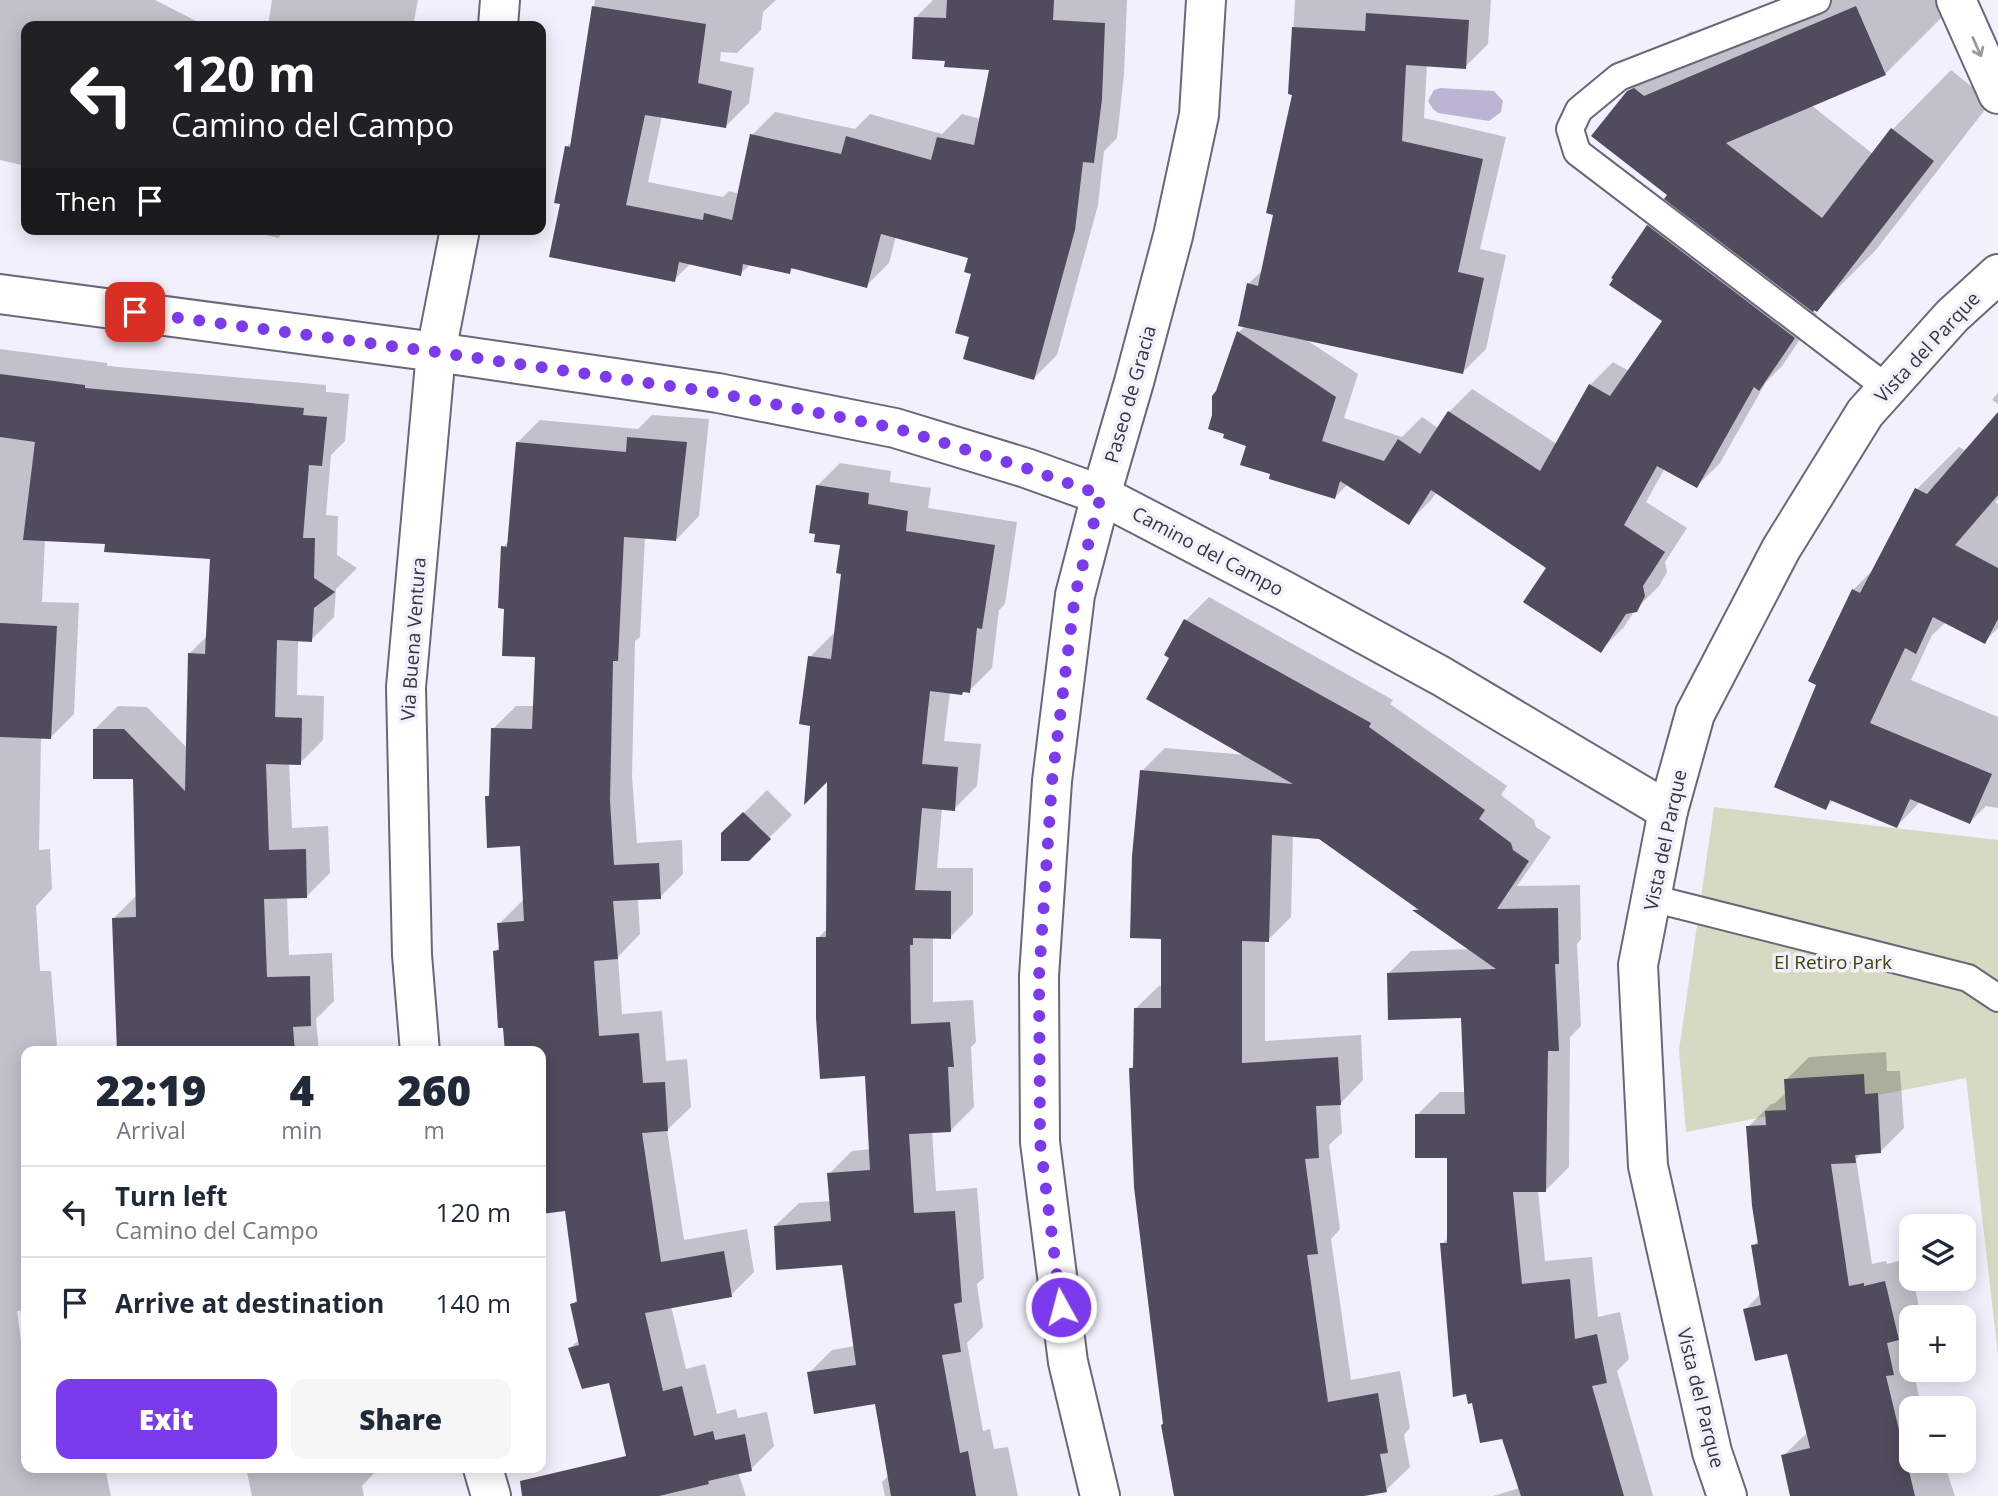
<!DOCTYPE html>
<html lang="en">
<head>
<meta charset="utf-8">
<style>
	body { margin:0; font-family:"Open Sans",sans-serif; background:#f6f6f7; color:#1f2937; height:100vh; display:flex; flex-direction:column; font-size:26px; white-space:nowrap }
	* { box-sizing:border-box; margin:0 }
	p { font-size:23px; color:#747a83 }
	.icon { flex:none; width:38px; height:38px; fill:none; stroke:currentColor; stroke-width:2; stroke-linecap:round; stroke-linejoin:round }
	.map { position:relative; flex:1; overflow:hidden }
	.drawer { position:absolute; left:21px; top:1046px; width:525px; height:427px; display:flex; flex-direction:column; background:#fff; border-radius:14px; box-shadow:0 4px 18px #0003 }
	.drawer>* { flex:none }
	.hud { position:absolute; left:21px; top:21px; width:525px; height:214px; border-radius:14px; box-shadow:0 4px 18px #0003; background:#202124; color:#fff; overflow:hidden }
	.tools { position:absolute; left:1899px; top:1214px; display:grid; gap:14px }
	.tools a { display:grid; place-items:center; width:77px; height:77px; border-radius:14px; background:#fff; box-shadow:0 4px 18px #0003; font-size:35px }
	.pin { position:absolute; display:grid; place-items:center; width:60px; height:60px; color:#fff; margin:-30px; border-radius:14px; box-shadow:0 4px 10px #0006 }
	.me { position:absolute; width:77px; margin:-38px; rotate:353deg; stroke-linejoin:round; filter:drop-shadow(0 0 5px #0008) }
	.turn { display:flex; align-items:center; gap:24px; height:147px; padding:0 35px; font-size:32px }
	.turn .icon { width:91px; height:91px; stroke-width:2.5 }
	.turn b { display:block; font-size:49px; line-height:60px }
	.then { display:flex; align-items:center; height:66px; padding:0 35px; background:#0003; gap:14px; font-size:26px }
	.eta { display:flex; justify-content:space-evenly; align-items:center; height:119px; text-align:center }
	.eta b { font-size:42px; font-weight:800; line-height:49px }
	.button { display:flex; gap:14px; margin-top:auto; padding:14px 35px }
	.button a { flex:1; height:80px; border-radius:14px; background:#7c3aed; color:#fff; font-size:28px; font-weight:800; line-height:80px; text-align:center }
	.button a+a { background:#f6f6f7; color:#1f2937 }
	ul { padding:0; list-style:none }
	li { display:flex; align-items:center; gap:21px; height:91px; padding:0 35px; border-top:2px solid #e0e1e3 }
	li div { flex:1 }
	li b { display:block; font-size:26px }
	li em { font-style:normal }
	.map>svg:first-child { display:block }
	.green { fill:#d7dac3 }
	.water { fill:#bbb4d2 }
	.shadow { fill:#0003 }
	.building { fill:#514c5d }
	.lines { fill:none; stroke-linecap:round; stroke-linejoin:round }
	.lane-casing { stroke:#6b6678; stroke-width:30 }
	.street-casing { stroke:#6b6678; stroke-width:42 }
	.highway-casing { stroke:#6b6678; stroke-width:42 }
	.lane { stroke:#fff; stroke-width:26 }
	.street { stroke:#fff; stroke-width:38 }
	.highway { stroke:#fff; stroke-width:38 }
	.oneway { stroke:#9b9a9e }
	.route { stroke:#7c3aed; stroke-width:12; stroke-dasharray:0 21.6 }
	.labels { text-anchor:middle; stroke-width:7; stroke-linejoin:round; paint-order:stroke }
	.street-label { font-size:19px; fill:#37353d; stroke:#f3f0fd }
	.park-label { font-size:19px; fill:#3e410a; stroke:#f3f0fd }
</style>
</head>
<body>
<div class="map">
<svg width="1998" height="1496" viewBox="0 0 1998 1496">
	<rect width="100%" height="100%" fill="#f3f0fd"/>
	<path class="green" d="M 1714,807 L 1998,840 L 1998,1355 L 1966,1078 L 1686,1132 L 1679,1050 Z"/>
	<path class="water" d="M 1440,88 L 1494,91 L 1503,101 L 1501,112 L 1489,121 L 1438,113 L 1433,109 L 1428,101 L 1434,90 Z"/>
	<g class="shadow">
		<path d="M 0,0 L 155,0 L 198,22 L 195,26 L 26,26 L 26,166 L 0,160 Z"/>
		<path d="M 272,0 L 418,0 L 413,26 L 268,26 Z"/>
		<path d="M 595,0 L 776,0 L 763,12 L 761,30 L 737,53 L 721,52 L 720,61 L 754,68 L 749,103 L 726,126 L 662,116 L 648,182 L 723,197 L 729,191 L 739,194 L 752,135 L 775,112 L 855,129 L 870,114 L 942,134 L 962,114 L 981,119 L 991,69 L 946,59 L 916,17 L 933,0 L 1127,0 L 1124,74 L 1117,138 L 1104,151 L 1098,205 L 1057,355 L 1034,378 L 971,336 L 973,273 L 970,256 L 896,236 L 889,263 L 866,286 L 795,267 L 789,272 L 751,264 L 740,274 L 691,263 L 674,280 L 562,202 L 566,147 L 572,142 Z"/>
		<path d="M 1295,0 L 1491,0 L 1488,44 L 1465,67 L 1427,64 L 1424,118 L 1506,137 L 1480,249 L 1506,255 L 1486,349 L 1463,372 L 1305,339 L 1358,374 L 1344,418 L 1402,437 L 1422,417 L 1438,428 L 1449,412 L 1472,389 L 1557,444 L 1590,385 L 1613,362 L 1629,371 L 1664,320 L 1648,226 L 1672,202 L 1628,92 L 1688,33 L 1693,31 L 1703,39 L 1794,0 L 1937,0 L 1944,15 L 1885,74 L 1811,105 L 1873,154 L 1893,129 L 1951,70 L 1991,102 L 1875,251 L 1814,312 L 1817,314 L 1782,366 L 1766,382 L 1720,463 L 1697,486 L 1665,468 L 1646,502 L 1687,528 L 1665,562 L 1667,572 L 1659,586 L 1635,610 L 1624,627 L 1601,650 L 1548,567 L 1437,492 L 1431,500 L 1408,523 L 1348,484 L 1334,498 L 1272,472 L 1249,444 L 1226,433 L 1218,392 L 1239,332 L 1245,326 L 1248,284 L 1264,269 L 1295,93 L 1290,93 Z"/>
		<path d="M 242,229 L 286,229 L 278,238 Z"/>
		<path d="M 0,349 L 107,363 L 107,366 L 326,385 L 326,392 L 349,394 L 345,441 L 331,455 L 326,515 L 338,516 L 337,555 L 357,568 L 336,589 L 334,617 L 311,640 L 298,640 L 297,695 L 324,696 L 323,740 L 300,763 L 289,762 L 292,828 L 328,826 L 330,873 L 307,896 L 287,897 L 289,955 L 332,953 L 334,1001 L 316,1019 L 319,1052 L 196,1052 L 114,918 L 137,895 L 135,778 L 95,729 L 118,706 L 147,707 L 187,748 L 189,654 L 207,636 L 212,557 L 107,542 L 45,539 L 42,602 L 79,603 L 74,714 L 51,737 L 41,737 L 39,850 L 50,849 L 52,889 L 36,906 L 40,971 L 51,971 L 57,1045 L 50,1052 L 26,1052 L 26,1310 L 17,1311 L 26,1380 L 26,1468 L 105,1468 L 111,1496 L 0,1496 Z"/>
		<path d="M 1998,393 L 1998,404 L 1992,400 Z"/>
		<path d="M 652,415 L 709,419 L 699,516 L 676,540 L 645,537 L 640,637 L 635,641 L 632,776 L 637,843 L 682,840 L 683,874 L 660,897 L 638,899 L 640,934 L 618,957 L 622,1014 L 662,1011 L 666,1061 L 687,1059 L 691,1107 L 667,1130 L 684,1240 L 747,1229 L 754,1272 L 731,1295 L 671,1306 L 686,1369 L 705,1364 L 717,1414 L 736,1409 L 738,1418 L 767,1412 L 774,1446 L 751,1469 L 738,1472 L 746,1496 L 616,1496 L 628,1455 L 610,1381 L 570,1348 L 580,1339 L 572,1305 L 579,1298 L 566,1209 L 541,1212 L 541,1052 L 495,952 L 500,946 L 499,924 L 522,901 L 525,900 L 521,845 L 487,797 L 491,793 L 493,729 L 516,706 L 534,706 L 536,656 L 506,607 L 503,547 L 509,541 L 517,443 L 540,420 L 638,429 Z"/>
		<path d="M 1998,415 L 1998,499 L 1995,502 L 1998,504 L 1998,628 L 1984,642 L 1946,622 L 1932,635 L 1911,680 L 1998,717 L 1998,808 L 1986,806 L 1970,822 L 1921,801 L 1897,826 L 1834,799 L 1826,808 L 1819,685 L 1853,590 L 1875,568 L 1917,489 L 1959,447 L 1966,451 Z"/>
		<path d="M 840,463 L 891,471 L 890,482 L 931,488 L 928,508 L 1017,522 L 1005,604 L 999,610 L 992,668 L 969,691 L 950,692 L 944,741 L 981,744 L 977,786 L 954,809 L 942,808 L 937,868 L 973,868 L 973,914 L 950,937 L 933,937 L 933,1002 L 973,1000 L 976,1042 L 971,1047 L 974,1107 L 951,1130 L 932,1131 L 936,1191 L 977,1188 L 984,1278 L 977,1284 L 983,1327 L 967,1343 L 983,1431 L 990,1429 L 994,1449 L 1008,1447 L 1018,1496 L 885,1496 L 882,1482 L 889,1475 L 876,1402 L 809,1373 L 832,1350 L 855,1346 L 843,1263 L 775,1226 L 799,1203 L 831,1201 L 829,1174 L 852,1151 L 871,1149 L 867,1074 L 818,938 L 828,928 L 829,778 L 812,724 L 810,657 L 833,634 L 836,634 L 843,572 L 842,543 L 817,486 Z"/>
		<path d="M 1209,597 L 1393,700 L 1390,704 L 1507,786 L 1501,795 L 1534,820 L 1536,827 L 1551,837 L 1517,886 L 1580,885 L 1581,939 L 1577,944 L 1581,1026 L 1570,1037 L 1569,1167 L 1546,1190 L 1538,1190 L 1545,1261 L 1592,1257 L 1598,1317 L 1620,1312 L 1629,1359 L 1617,1371 L 1653,1496 L 1493,1496 L 1520,1488 L 1442,1244 L 1448,1238 L 1448,1157 L 1417,1115 L 1440,1092 L 1466,1092 L 1463,1016 L 1388,974 L 1411,951 L 1470,949 L 1414,910 L 1418,907 L 1320,838 L 1293,835 L 1291,917 L 1268,940 L 1265,940 L 1265,1041 L 1361,1035 L 1363,1080 L 1340,1104 L 1342,1133 L 1329,1145 L 1340,1229 L 1331,1239 L 1351,1380 L 1400,1371 L 1410,1428 L 1404,1435 L 1410,1467 L 1386,1490 L 1362,1496 L 1183,1496 L 1165,1424 L 1131,1068 L 1135,1064 L 1135,1009 L 1159,986 L 1163,986 L 1162,937 L 1142,771 L 1165,748 L 1246,755 L 1171,658 L 1166,655 L 1186,620 Z"/>
		<path d="M 767,790 L 792,815 L 748,859 L 723,834 Z"/>
		<path d="M 1886,1052 L 1887,1071 L 1900,1071 L 1904,1128 L 1881,1151 L 1863,1152 L 1856,1159 L 1872,1264 L 1886,1261 L 1887,1264 L 1908,1259 L 1921,1315 L 1918,1318 L 1911,1318 L 1910,1326 L 1911,1370 L 1913,1370 L 1922,1409 L 1911,1409 L 1911,1461 L 1935,1461 L 1937,1469 L 1945,1466 L 1955,1496 L 1792,1496 L 1783,1456 L 1808,1432 L 1788,1352 L 1745,1310 L 1761,1293 L 1753,1246 L 1759,1240 L 1748,1127 L 1771,1104 L 1775,1103 L 1787,1092 L 1786,1080 L 1809,1057 Z"/>
		<path d="M 246,1468 L 385,1468 L 383,1471 L 374,1473 L 362,1486 L 364,1496 L 252,1496 Z"/>
	</g>
	<g class="building">
		<path d="M 947,0 L 1054,0 L 1053,20 L 1105,23 L 1102,99 L 1094,163 L 1083,162 L 1075,230 L 1034,380 L 963,359 L 969,337 L 955,333 L 971,274 L 964,272 L 968,258 L 881,234 L 867,288 L 791,268 L 790,274 L 743,264 L 741,276 L 679,262 L 675,282 L 549,257 L 560,204 L 554,203 L 565,146 L 570,147 L 592,6 L 706,24 L 698,83 L 732,91 L 726,128 L 645,115 L 626,205 L 703,220 L 704,213 L 732,220 L 750,134 L 841,154 L 846,136 L 931,160 L 937,137 L 974,145 L 989,70 L 944,67 L 945,61 L 912,59 L 914,17 L 946,18 Z"/>
		<path d="M 1856,6 L 1886,75 L 1726,143 L 1822,218 L 1891,128 L 1934,161 L 1817,312 L 1814,310 L 1813,312 L 1664,199 L 1667,195 L 1591,136 L 1627,91 L 1634,88 L 1644,96 Z"/>
		<path d="M 1366,13 L 1469,20 L 1466,69 L 1406,65 L 1402,141 L 1483,159 L 1458,272 L 1484,278 L 1463,374 L 1238,326 L 1247,283 L 1258,286 L 1273,215 L 1266,213 L 1292,95 L 1288,94 L 1292,27 L 1365,31 Z"/>
		<path d="M 1647,225 L 1795,338 L 1759,391 L 1754,387 L 1697,488 L 1657,466 L 1624,525 L 1665,552 L 1643,586 L 1645,596 L 1637,612 L 1626,614 L 1601,653 L 1523,602 L 1546,568 L 1431,490 L 1409,525 L 1340,481 L 1335,499 L 1269,479 L 1270,474 L 1240,465 L 1246,446 L 1223,438 L 1224,434 L 1208,429 L 1212,415 L 1212,396 L 1216,391 L 1237,331 L 1336,397 L 1322,441 L 1384,461 L 1398,439 L 1420,454 L 1448,411 L 1540,471 L 1589,384 L 1610,396 L 1662,321 L 1609,285 L 1613,279 L 1611,278 Z"/>
		<path d="M 0,374 L 85,385 L 85,388 L 304,408 L 303,415 L 327,417 L 322,466 L 309,465 L 303,538 L 315,538 L 314,578 L 335,592 L 314,608 L 312,642 L 277,640 L 275,717 L 302,718 L 301,765 L 266,764 L 269,850 L 306,849 L 307,898 L 264,899 L 267,977 L 310,976 L 311,1026 L 293,1027 L 295,1052 L 117,1052 L 112,918 L 136,917 L 133,779 L 93,779 L 93,729 L 124,729 L 185,791 L 188,653 L 205,654 L 210,559 L 104,552 L 105,544 L 23,540 L 35,442 L 0,437 Z"/>
		<path d="M 1998,412 L 1998,495 L 1955,545 L 1998,568 L 1998,619 L 1985,644 L 1933,617 L 1916,654 L 1905,648 L 1870,723 L 1992,774 L 1970,824 L 1910,799 L 1897,828 L 1830,800 L 1826,810 L 1774,787 L 1816,685 L 1808,681 L 1852,589 L 1860,593 L 1915,488 L 1927,494 Z"/>
		<path d="M 627,437 L 687,442 L 676,541 L 624,537 L 618,661 L 613,661 L 610,801 L 614,865 L 659,863 L 661,899 L 613,901 L 618,959 L 594,961 L 599,1036 L 639,1033 L 643,1083 L 665,1082 L 668,1131 L 642,1133 L 661,1262 L 724,1251 L 732,1297 L 645,1313 L 663,1391 L 682,1386 L 694,1436 L 713,1431 L 715,1440 L 745,1434 L 752,1471 L 708,1481 L 709,1484 L 659,1496 L 522,1496 L 520,1481 L 626,1456 L 609,1383 L 582,1389 L 568,1348 L 579,1345 L 570,1304 L 577,1302 L 565,1211 L 541,1214 L 541,1052 L 505,1052 L 503,1028 L 498,1028 L 493,951 L 499,950 L 497,923 L 524,921 L 520,846 L 487,848 L 485,796 L 489,796 L 491,728 L 532,729 L 535,657 L 502,656 L 504,609 L 498,608 L 501,546 L 507,547 L 516,442 L 626,452 Z"/>
		<path d="M 816,485 L 869,493 L 868,504 L 908,511 L 906,531 L 995,545 L 982,629 L 977,628 L 970,693 L 963,692 L 962,695 L 930,691 L 922,764 L 958,767 L 955,811 L 922,808 L 915,890 L 951,891 L 951,939 L 913,938 L 913,945 L 910,945 L 911,1024 L 950,1022 L 954,1067 L 948,1067 L 951,1132 L 909,1134 L 914,1213 L 955,1211 L 962,1302 L 954,1304 L 961,1352 L 942,1355 L 960,1453 L 968,1451 L 976,1496 L 891,1496 L 875,1404 L 814,1414 L 807,1372 L 856,1365 L 842,1265 L 776,1270 L 774,1226 L 831,1221 L 827,1173 L 870,1170 L 865,1076 L 820,1079 L 816,1018 L 816,937 L 826,937 L 827,782 L 804,805 L 810,726 L 799,724 L 808,656 L 831,659 L 841,574 L 836,573 L 840,545 L 814,542 L 815,534 L 809,533 Z"/>
		<path d="M 1184,619 L 1371,723 L 1369,727 L 1485,810 L 1479,819 L 1511,843 L 1513,850 L 1529,861 L 1497,909 L 1558,908 L 1559,964 L 1555,964 L 1559,1051 L 1548,1051 L 1546,1192 L 1513,1192 L 1522,1284 L 1570,1279 L 1575,1339 L 1597,1334 L 1607,1383 L 1592,1386 L 1624,1496 L 1521,1496 L 1502,1439 L 1480,1443 L 1472,1403 L 1468,1404 L 1466,1394 L 1453,1397 L 1440,1243 L 1447,1243 L 1447,1158 L 1415,1158 L 1415,1114 L 1465,1114 L 1461,1018 L 1388,1020 L 1387,973 L 1496,969 L 1412,910 L 1419,910 L 1319,839 L 1272,835 L 1269,942 L 1242,941 L 1242,1063 L 1338,1057 L 1341,1105 L 1316,1106 L 1319,1158 L 1305,1159 L 1318,1254 L 1307,1255 L 1328,1402 L 1378,1393 L 1388,1453 L 1380,1454 L 1387,1492 L 1364,1496 L 1174,1496 L 1161,1425 L 1163,1424 L 1134,1187 L 1129,1068 L 1133,1068 L 1134,1008 L 1161,1008 L 1161,939 L 1130,938 L 1132,856 L 1140,770 L 1293,784 L 1146,699 L 1169,658 L 1164,655 Z"/>
		<path d="M 0,623 L 57,626 L 51,739 L 0,737 Z"/>
		<path d="M 743,812 L 771,839 L 749,861 L 721,861 L 721,833 Z"/>
		<path d="M 1864,1074 L 1865,1094 L 1878,1093 L 1881,1153 L 1855,1155 L 1856,1163 L 1831,1164 L 1849,1286 L 1864,1283 L 1864,1286 L 1885,1281 L 1899,1340 L 1887,1343 L 1894,1375 L 1886,1376 L 1915,1496 L 1790,1496 L 1781,1455 L 1810,1448 L 1787,1354 L 1755,1361 L 1743,1309 L 1761,1305 L 1751,1245 L 1758,1244 L 1752,1206 L 1746,1126 L 1766,1125 L 1765,1111 L 1786,1110 L 1784,1079 Z"/>
	</g>
	<g class="lines">
		<defs>
			<g id="lane">
				<path d="M 1817,0 L 1619,77 L 1579,110 L 1570,129 L 1577,152 L 1887,388"/>
				<path d="M 1651,898 L 1968,978 L 1998,998"/>
			</g>
			<g id="street">
				<path d="M 498,26 L 500,0"/>
				<path d="M 0,294 L 436,352 L 718,393 L 895,428 L 1026,468 L 1101,495 L 1283,590 L 1441,676 L 1668,811"/>
				<path d="M 420,1052 L 412,955 L 406,687 L 436,352 L 460,229"/>
				<path d="M 483,1468 L 491,1496"/>
				<path d="M 1100,1496 L 1068,1362 L 1040,1142 L 1039,976 L 1052,781 L 1075,595 L 1101,495 L 1134,382 L 1173,236 L 1199,115 L 1206,0"/>
				<path d="M 1727,1496 L 1712,1452 L 1648,1166 L 1638,965 L 1668,811 L 1695,714 L 1781,549 L 1865,413 L 1952,316 L 1998,274"/>
			</g>
			<path id="highway" d="M 1956,0 L 1998,94"/>
		</defs>
		<use href="#lane" class="lane-casing"/>
		<use href="#street" class="street-casing"/>
		<use href="#highway" class="highway-casing"/>
		<use href="#lane" class="lane"/>
		<use href="#street" class="street"/>
		<use href="#highway" class="highway"/>
	</g>
	<defs><path id="oneway-shaft" d="M-6 0H5M1.5-3L5.5 0L1.5 3" fill="none" stroke-width="1.6" stroke-linecap="round" stroke-linejoin="round" transform="scale(1.75)"/></defs>
	<use class="oneway" href="#oneway-shaft" transform="translate(1977 47) rotate(66)"/>
	<g class="lines">
		<path class="route" d="M 135,312 L 436,352 L 718,393 L 895,428 L 1026,468 L 1101,495 L 1075,595 L 1052,781 L 1039,976 L 1040,1142 L 1061,1307"/>
	</g>
	<g class="labels">
		<g class="street-label">
			<text transform="translate(1927 347) rotate(-47)" y="7">Vista del Parque</text>
			<text transform="translate(1130 394) rotate(-74)" y="7">Paseo de Gracia</text>
			<text transform="translate(1208 551) rotate(28)" y="7">Camino del Campo</text>
			<text transform="translate(413 639) rotate(-86)" y="7">Via Buena Ventura</text>
			<text transform="translate(1665 840) rotate(-78)" y="7">Vista del Parque</text>
			<text transform="translate(1701 1398) rotate(76)" y="7">Vista del Parque</text>
		</g>
		<g class="park-label">
			<text x="1833" y="969">El Retiro Park</text>
		</g>
	</g>
</svg>
<div class="tools">
<a><svg class="icon" aria-label="layers" viewBox="0 0 24 24"><path d="M12 4l9 5-9 5-9-5zM3 14l9 5 9-5"/></svg></a>
<a>+</a>
<a>−</a>
</div>
<div class="pin" style="left:135px;top:312px;background:#d93025"><svg class="icon" aria-label="arrive" viewBox="0 0 24 24"><path d="M6 21V4h12l-3 4 3 4H6"/></svg></div>
<svg class="me" style="left:1061px;top:1307px" viewBox="-20 -20 40 40"><circle r="17" fill="#7c3aed" stroke="#fff" stroke-width="3"/><path d="M0-11L8 9 0 5-8 9z" fill="#fff"/></svg>
<div class="hud">
<div class="turn"><svg class="icon" aria-label="left" viewBox="0 0 24 24"><path d="M17 20v-9H6M10 6l-5 5 5 5"/></svg><div><b>120 m</b>Camino del Campo</div></div>
<div class="then">Then<svg class="icon" aria-label="arrive" viewBox="0 0 24 24"><path d="M6 21V4h12l-3 4 3 4H6"/></svg></div>
</div>
<section class="drawer">
<div class="eta">
<div><b>22:19</b><p>Arrival</p></div>
<div><b>4</b><p>min</p></div>
<div><b>260</b><p>m</p></div>
</div>
<ul>
<li><svg class="icon" aria-label="left" viewBox="0 0 24 24"><path d="M17 20v-9H6M10 6l-5 5 5 5"/></svg><div><b>Turn left</b><p>Camino del Campo</p></div><em>120 m</em></li>
<li><svg class="icon" aria-label="arrive" viewBox="0 0 24 24"><path d="M6 21V4h12l-3 4 3 4H6"/></svg><div><b>Arrive at destination</b></div><em>140 m</em></li>
</ul>
<div class="button"><a>Exit</a><a>Share</a></div>
</section>
</div>
</body>
</html>
